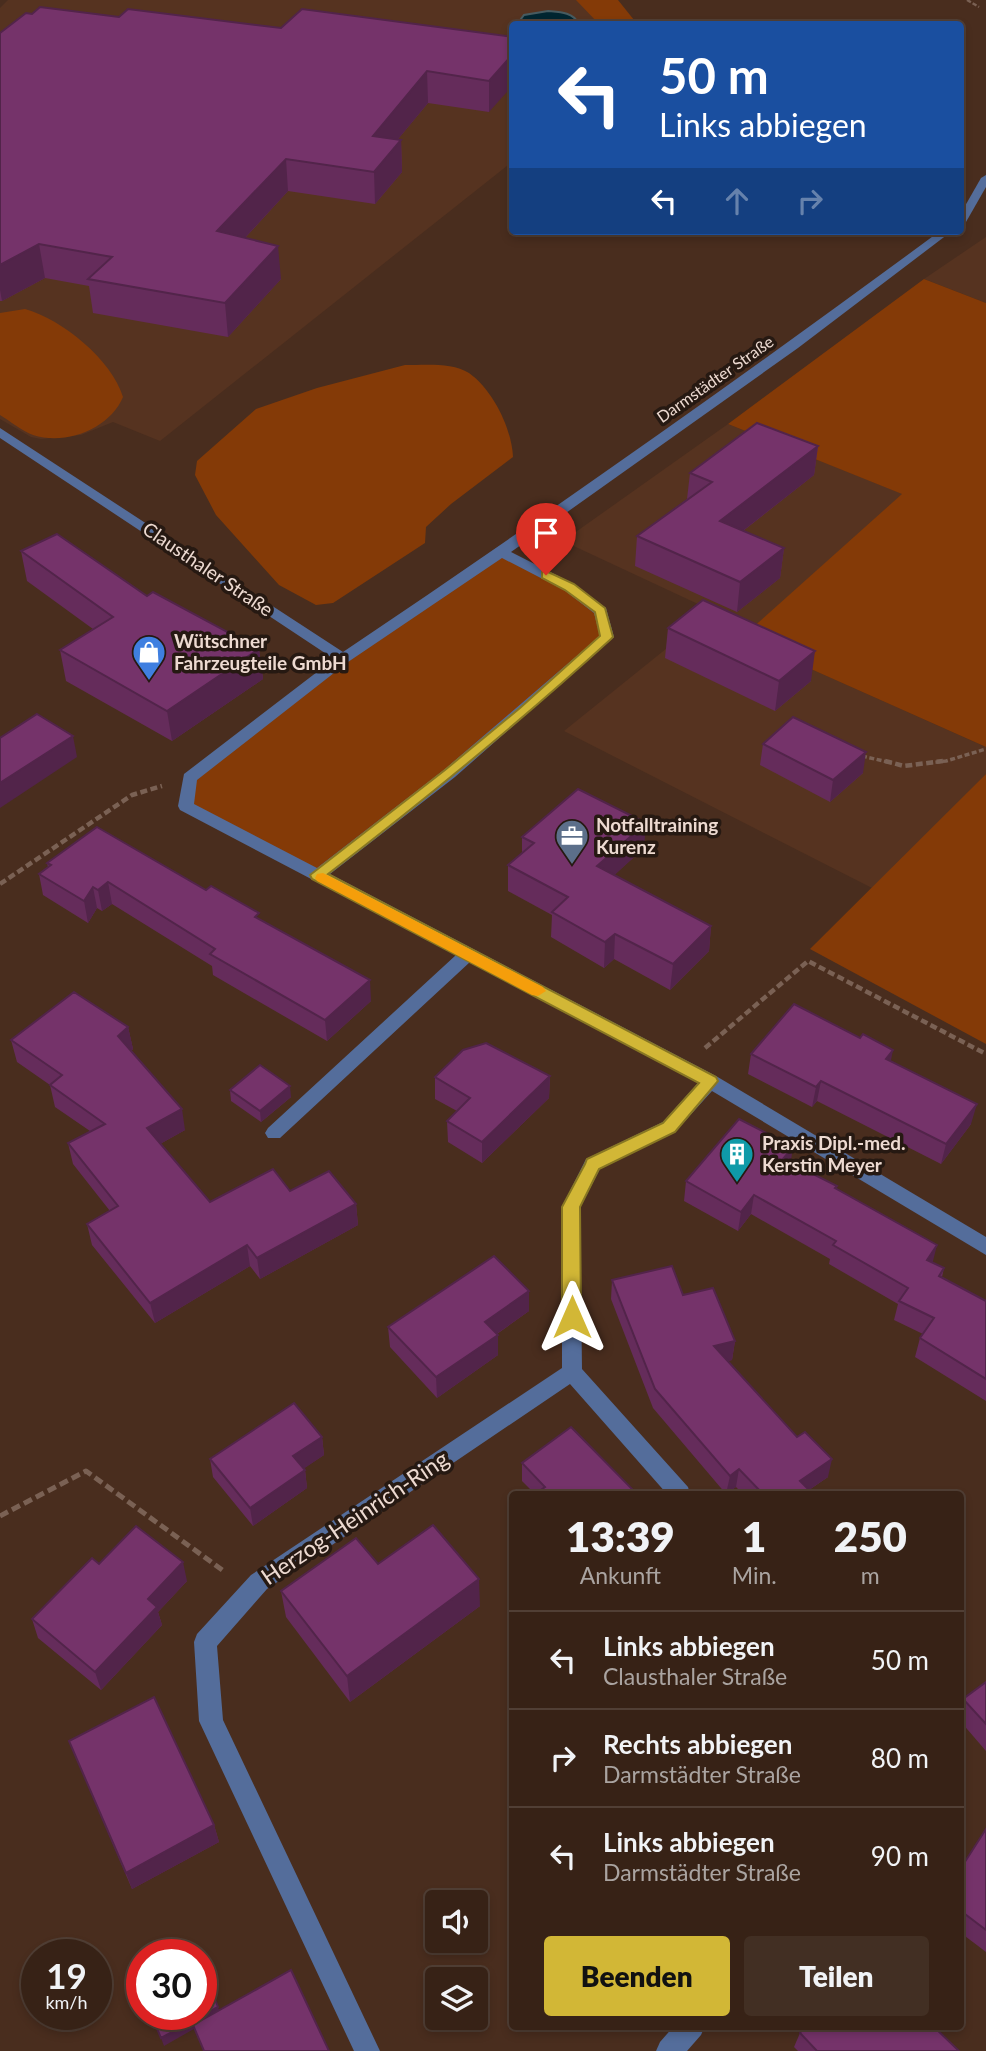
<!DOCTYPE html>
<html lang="de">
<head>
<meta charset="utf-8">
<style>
	body { margin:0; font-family:Lato,sans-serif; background:#422f23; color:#f1f3f6; height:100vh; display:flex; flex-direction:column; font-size:26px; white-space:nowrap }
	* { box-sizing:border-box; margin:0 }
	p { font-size:23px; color:#aaa4a1 }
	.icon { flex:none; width:38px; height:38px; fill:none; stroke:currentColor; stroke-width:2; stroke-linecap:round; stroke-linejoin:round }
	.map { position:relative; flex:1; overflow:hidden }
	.panel { position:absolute; left:509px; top:1491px; width:455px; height:539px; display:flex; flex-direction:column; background:#372216; border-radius:7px; box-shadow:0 4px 10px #0003,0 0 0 2px #513f35 }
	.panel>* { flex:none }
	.banner { position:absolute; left:509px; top:21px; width:455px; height:214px; border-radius:7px; box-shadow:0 4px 10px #0003,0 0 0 2px #513f35; background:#1a4fa0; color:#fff; overflow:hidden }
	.tools { position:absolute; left:425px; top:1890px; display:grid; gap:14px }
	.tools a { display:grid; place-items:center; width:63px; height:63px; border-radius:7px; background:#372216; box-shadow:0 4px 10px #0003,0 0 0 2px #513f35; font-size:35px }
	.speed { position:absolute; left:21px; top:1939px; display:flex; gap:14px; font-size:35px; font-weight:700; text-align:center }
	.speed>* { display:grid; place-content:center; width:91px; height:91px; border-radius:50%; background:#372216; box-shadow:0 4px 10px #0003,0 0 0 2px #513f35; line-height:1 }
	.speed small { font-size:18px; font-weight:400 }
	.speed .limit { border:10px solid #d22; background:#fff; color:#111 }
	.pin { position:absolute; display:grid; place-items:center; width:60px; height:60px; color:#fff; margin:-72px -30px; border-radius:50% 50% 50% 0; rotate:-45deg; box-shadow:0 0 7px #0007 }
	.pin .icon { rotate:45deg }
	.me { position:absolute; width:77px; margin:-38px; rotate:0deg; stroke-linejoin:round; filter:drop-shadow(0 0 5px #0008) }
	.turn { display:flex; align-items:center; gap:24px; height:147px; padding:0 35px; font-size:32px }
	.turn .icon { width:91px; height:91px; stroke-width:2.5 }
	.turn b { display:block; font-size:49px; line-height:60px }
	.lanes { display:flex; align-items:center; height:66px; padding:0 35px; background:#0003; justify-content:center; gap:35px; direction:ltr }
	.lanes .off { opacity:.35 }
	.eta { display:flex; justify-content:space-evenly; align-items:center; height:119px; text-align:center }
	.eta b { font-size:42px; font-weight:800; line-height:49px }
	.button { display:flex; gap:14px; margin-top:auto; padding:14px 35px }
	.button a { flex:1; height:80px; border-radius:7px; background:#d2b736; color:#111; font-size:28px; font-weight:800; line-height:80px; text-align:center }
	.button a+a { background:#422f23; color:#f1f3f6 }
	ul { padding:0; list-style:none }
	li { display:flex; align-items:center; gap:21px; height:98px; padding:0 35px; border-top:2px solid #513f35 }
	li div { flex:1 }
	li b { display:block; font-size:26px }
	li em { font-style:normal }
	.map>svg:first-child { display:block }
	.built { fill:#563320 }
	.green { fill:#843a07 }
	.water { fill:#002530; stroke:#475b60; stroke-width:2 }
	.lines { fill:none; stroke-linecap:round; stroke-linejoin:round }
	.path-far3 { stroke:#7a6154; stroke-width:2.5; stroke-dasharray:4.5 2; stroke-linecap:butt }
	.path-far2 { stroke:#7a6154; stroke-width:3.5; stroke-dasharray:5 2.5; stroke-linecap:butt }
	.path-far1 { stroke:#7a6154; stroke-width:4.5; stroke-dasharray:7 3.5; stroke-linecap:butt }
	.path { stroke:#7a6154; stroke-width:5; stroke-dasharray:9 4.5; stroke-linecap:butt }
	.minor { fill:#546d9b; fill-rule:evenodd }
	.wall { fill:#652c5b }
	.shaded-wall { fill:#52244a }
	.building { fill:#75336a; stroke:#52244a; stroke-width:2 }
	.route { fill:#d2b736; stroke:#887723; stroke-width:2 }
	.slow { fill:#f59e0b }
	.labels { text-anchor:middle; stroke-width:7; stroke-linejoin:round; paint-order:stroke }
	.far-street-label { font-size:16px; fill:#eddad1; stroke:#261912 }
	.street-label { font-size:19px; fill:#eddad1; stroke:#261912 }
	.poi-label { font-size:19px; font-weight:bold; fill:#eddad1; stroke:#261912; text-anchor:start }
	.near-street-label { font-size:23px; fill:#eddad1; stroke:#261912 }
</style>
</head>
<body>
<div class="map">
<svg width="986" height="2051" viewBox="0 0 986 2051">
	<rect width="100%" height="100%" fill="#492d1e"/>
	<g class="built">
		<path d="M 8,0 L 603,0 L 624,24 L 513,24 L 513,161 L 160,441 L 113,422 L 81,435 L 41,439 L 31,437 L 0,419 L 0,8 Z"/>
		<path d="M 986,237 L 986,303 L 924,279 Z"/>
		<path d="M 728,424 L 903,494 L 742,638 L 986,747 L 986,774 L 874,889 L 564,731 L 713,611 L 563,541 Z"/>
	</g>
	<g class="green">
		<path d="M 576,0 L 618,0 L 634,20 L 650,24 L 599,24 Z"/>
		<path d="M 924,279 L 986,303 L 986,747 L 741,638 L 902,494 L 728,424 Z"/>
		<path d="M 25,309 C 62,319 112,360 123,397 C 110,428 67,446 33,435 C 22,431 10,421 0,415 L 0,313 Z"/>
		<path d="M 405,365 C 424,365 452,362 469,373 C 493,390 512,429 513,457 L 451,504 L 426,527 L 425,543 L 333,603 L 316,605 L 279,585 L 216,515 L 195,475 L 197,461 L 256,409 L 317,388 Z"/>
		<path d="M 501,552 L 601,611 L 607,637 L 318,875 L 186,806 L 189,778 L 343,659 Z"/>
		<path d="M 986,774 L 986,1044 L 810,949 Z"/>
	</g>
	<path class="water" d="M 548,11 C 559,12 573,12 578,23 L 518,23 L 524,15 Z"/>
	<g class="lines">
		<path class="path-far3" d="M 967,0 L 979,7"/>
		<g class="path-far2">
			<path d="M 862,756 L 892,763"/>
			<path d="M 928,763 L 946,761 L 986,749"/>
		</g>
		<g class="path-far1">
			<path d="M 885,761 L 904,766 L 943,761"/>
			<path d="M 0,884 L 132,795 L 162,786"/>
			<path d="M 705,1048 L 808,961 L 986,1054"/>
		</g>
		<path class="path" d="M 0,1516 L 86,1471 L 225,1572"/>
		<g class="minor">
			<path d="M 986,175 L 986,187 L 966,222 L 961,225 L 961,213 L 981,178 Z"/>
			<path d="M 940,231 L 952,231 L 798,348 L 511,552 L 574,584 L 606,608 L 614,637 L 455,777 L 330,874 L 716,1076 L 986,1237 L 986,1255 L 712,1091 L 675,1132 L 600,1169 L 580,1207 L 582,1369 L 688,1487 L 690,1494 L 667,1494 L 570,1384 L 267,1589 L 217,1646 L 223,1720 L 380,2051 L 354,2051 L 199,1721 L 194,1642 L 197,1634 L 251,1575 L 562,1368 L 562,1207 L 586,1159 L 663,1122 L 698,1083 L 470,962 L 280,1138 L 268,1138 L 265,1133 L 268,1128 L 456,955 L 180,810 L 178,806 L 184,774 L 334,659 L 0,438 L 0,428 L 343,652 C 545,516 744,376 940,231 ZM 502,558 L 564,590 L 594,613 L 600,636 L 445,769 L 317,868 L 194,804 L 197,780 L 348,662 Z"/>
			<path d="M 674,2026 L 705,2026 L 701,2035 L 687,2051 L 656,2051 L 660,2042 Z"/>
		</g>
	</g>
	<g class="wall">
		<path d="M 119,17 L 281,28 L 513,37 L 489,112 L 428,103 L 398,139 L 401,140 L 402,172 L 375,204 L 288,191 L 245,238 L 281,279 L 228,337 L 93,313 L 89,286 L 45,278 L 2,301 L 0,301 L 0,33 Z"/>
		<path d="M 818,446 L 814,475 L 743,531 L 784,548 L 780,578 L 737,612 L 635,566 L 637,536 L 687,499 L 690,473 Z"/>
		<path d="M 21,551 L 147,596 L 259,649 L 263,679 L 172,741 L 66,681 L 60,650 L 93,629 L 27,581 Z"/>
		<path d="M 668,628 L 811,681 L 775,711 L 665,658 Z"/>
		<path d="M 763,744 L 863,773 L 830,802 L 760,765 Z"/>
		<path d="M 522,837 L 644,848 L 614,875 L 711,926 L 709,951 L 670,990 L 614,959 L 604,968 L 551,937 L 552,915 L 508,891 L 508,865 L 522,854 Z"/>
		<path d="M 47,863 L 206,890 L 260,920 L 371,1001 L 327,1041 L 213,975 L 212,966 L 112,904 L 102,911 L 97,908 L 88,923 L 43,895 L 39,874 L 48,867 Z"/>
		<path d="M 128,1027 L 133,1049 L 131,1051 L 185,1130 L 160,1144 L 210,1202 L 290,1191 L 356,1204 L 358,1225 L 260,1279 L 250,1266 L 155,1323 L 92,1245 L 87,1224 L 110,1211 L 73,1164 L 68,1143 L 90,1131 L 55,1107 L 50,1085 L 17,1062 L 11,1040 Z"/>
		<path d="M 751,1054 L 891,1062 L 971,1124 L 941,1164 L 817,1101 L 812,1107 L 748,1074 Z"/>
		<path d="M 550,1076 L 549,1098 L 482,1163 L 448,1142 L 447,1121 L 457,1111 L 435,1099 L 435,1077 Z"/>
		<path d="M 230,1090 L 291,1097 L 261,1122 L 231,1101 Z"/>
		<path d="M 790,1163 L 837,1186 L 836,1188 L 933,1263 L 944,1268 L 942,1277 L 986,1301 L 986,1401 L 915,1357 L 920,1338 L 923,1334 L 894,1320 L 898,1304 L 829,1264 L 830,1259 L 751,1214 L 738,1231 L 684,1201 L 686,1181 Z"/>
		<path d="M 612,1280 L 683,1295 L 735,1341 L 732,1360 L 728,1361 L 828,1477 L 809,1490 L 813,1494 L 743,1494 L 736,1487 L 726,1494 L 653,1408 L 611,1299 Z"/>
		<path d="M 529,1291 L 529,1311 L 497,1334 L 498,1335 L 498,1355 L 437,1398 L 390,1347 L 388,1327 Z"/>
		<path d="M 322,1437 L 324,1455 L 304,1468 L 305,1470 L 307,1488 L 253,1526 L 213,1477 L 210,1459 Z"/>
		<path d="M 522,1463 L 632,1494 L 535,1494 L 522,1481 Z"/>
		<path d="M 99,1564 L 187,1581 L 158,1612 L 162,1625 L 101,1690 L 38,1638 L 32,1619 Z"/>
		<path d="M 281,1591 L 480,1606 L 350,1702 L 286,1617 Z"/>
		<path d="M 986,1682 L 986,1751 L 961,1722 L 961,1706 L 963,1699 Z"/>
		<path d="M 69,1741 L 214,1825 L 219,1842 L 132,1889 Z"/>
		<path d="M 986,1829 L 986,1952 L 961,1933 L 961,1868 Z"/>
		<path d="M 800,2033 L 959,2051 L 798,2051 L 794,2047 Z"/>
	</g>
	<g class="shaded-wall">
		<path d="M 513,54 L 513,85 L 489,112 L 489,81 Z"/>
		<path d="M 427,71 L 428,103 L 374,168 L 373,136 Z"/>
		<path d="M 401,140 L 402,172 L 375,204 L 374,172 Z"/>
		<path d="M 286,159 L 288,191 L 220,265 L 217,231 Z"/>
		<path d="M 39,244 L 45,278 L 2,301 L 0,290 L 0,265 Z"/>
		<path d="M 278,246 L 281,279 L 228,337 L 225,303 Z"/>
		<path d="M 818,446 L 814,475 L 717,551 L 720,521 Z"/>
		<path d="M 784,548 L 780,578 L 737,612 L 740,582 Z"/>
		<path d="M 259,649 L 263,679 L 172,741 L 167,711 Z"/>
		<path d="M 815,651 L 811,681 L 775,711 L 779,681 Z"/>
		<path d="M 73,736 L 77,757 L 0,808 L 0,783 Z"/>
		<path d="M 866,752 L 863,773 L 830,802 L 833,780 Z"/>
		<path d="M 646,823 L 644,848 L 596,892 L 597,866 Z"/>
		<path d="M 108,882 L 112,904 L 102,911 L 98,890 Z"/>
		<path d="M 93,887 L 97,908 L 88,923 L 84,901 Z"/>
		<path d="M 711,926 L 709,951 L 670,990 L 673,964 Z"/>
		<path d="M 615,934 L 614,959 L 604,968 L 605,942 Z"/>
		<path d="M 370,980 L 371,1001 L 327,1041 L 325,1020 Z"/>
		<path d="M 128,1027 L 133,1049 L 122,1057 L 118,1036 Z"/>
		<path d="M 893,1050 L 889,1070 L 886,1059 Z"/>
		<path d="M 550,1076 L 549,1098 L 482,1163 L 482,1142 Z"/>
		<path d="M 821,1081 L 817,1101 L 812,1107 L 816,1087 Z"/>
		<path d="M 290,1086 L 291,1097 L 261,1122 L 260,1111 Z"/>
		<path d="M 977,1104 L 971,1124 L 941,1164 L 946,1144 Z"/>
		<path d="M 182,1109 L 185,1130 L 151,1149 L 147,1128 Z"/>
		<path d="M 793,1147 L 790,1167 L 783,1159 Z"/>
		<path d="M 754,1195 L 751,1214 L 738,1231 L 741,1212 Z"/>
		<path d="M 356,1204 L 358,1225 L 260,1279 L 257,1258 Z"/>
		<path d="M 247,1245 L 250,1266 L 155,1323 L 150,1303 Z"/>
		<path d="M 937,1245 L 932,1265 L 927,1260 Z"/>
		<path d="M 529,1291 L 529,1311 L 485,1342 L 485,1322 Z"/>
		<path d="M 498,1335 L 498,1355 L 437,1398 L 436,1377 Z"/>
		<path d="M 735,1341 L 732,1360 L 712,1365 L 714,1346 Z"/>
		<path d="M 322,1437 L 324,1455 L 296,1474 L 293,1456 Z"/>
		<path d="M 832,1459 L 828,1477 L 803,1494 L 800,1481 Z"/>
		<path d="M 739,1469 L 736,1487 L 726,1494 L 730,1476 Z"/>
		<path d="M 305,1470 L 307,1488 L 253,1526 L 250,1508 Z"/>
		<path d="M 183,1562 L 187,1581 L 158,1612 L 162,1625 L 101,1690 L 95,1672 L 148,1599 Z"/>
		<path d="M 479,1579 L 480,1606 L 350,1702 L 347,1676 Z"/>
		<path d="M 214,1825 L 219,1842 L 132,1889 L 126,1873 Z"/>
		<path d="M 218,2007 L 220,2014 L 164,2046 L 161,2038 Z"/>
	</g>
	<g class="building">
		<path d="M 40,7 L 119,17 L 128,9 L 281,28 L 302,9 L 513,37 L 513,54 L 489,81 L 427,71 L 373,136 L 401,140 L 374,172 L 286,159 L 217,231 L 278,246 L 225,303 L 88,279 L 112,257 L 39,244 L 0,265 L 0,33 L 26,13 L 32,14 Z"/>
		<path d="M 757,423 L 818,446 L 720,521 L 784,548 L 740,582 L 637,536 L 712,482 L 690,473 Z"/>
		<path d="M 57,534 L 147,596 L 153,592 L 259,649 L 167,711 L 60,650 L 113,617 L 21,551 Z"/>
		<path d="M 703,600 L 815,651 L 779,681 L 668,628 Z"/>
		<path d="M 37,714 L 73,736 L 0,783 L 0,738 Z"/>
		<path d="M 793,717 L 866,752 L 833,780 L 763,744 Z"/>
		<path d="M 578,789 L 646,823 L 597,866 L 711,926 L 673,964 L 615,934 L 605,942 L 552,912 L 568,897 L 508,865 L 534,843 L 522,837 Z"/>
		<path d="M 97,827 L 206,890 L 211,886 L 259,913 L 255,917 L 370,980 L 325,1020 L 210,954 L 215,949 L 108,882 L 98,890 L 93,887 L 84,901 L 39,874 L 51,865 L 47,863 Z"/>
		<path d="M 74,992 L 128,1027 L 118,1036 L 182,1109 L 147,1128 L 210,1202 L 273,1169 L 290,1191 L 329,1171 L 356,1204 L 257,1258 L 247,1245 L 150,1303 L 87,1224 L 118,1206 L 68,1143 L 105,1124 L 50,1085 L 62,1075 L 11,1040 Z"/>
		<path d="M 794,1004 L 860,1038 L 863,1034 L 893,1050 L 886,1059 L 977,1104 L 946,1144 L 821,1081 L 816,1087 L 751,1054 Z"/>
		<path d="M 486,1043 L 550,1076 L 482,1142 L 447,1121 L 470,1098 L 435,1077 L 463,1050 Z"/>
		<path d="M 260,1065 L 290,1086 L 260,1111 L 230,1090 Z"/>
		<path d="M 739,1119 L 793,1147 L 783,1159 L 837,1186 L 835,1188 L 937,1245 L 927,1260 L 944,1268 L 939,1276 L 986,1301 L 986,1379 L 920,1338 L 934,1318 L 899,1301 L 908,1288 L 833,1245 L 836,1241 L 754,1195 L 741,1212 L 686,1181 Z"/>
		<path d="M 494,1256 L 529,1291 L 485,1322 L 498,1335 L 436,1377 L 388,1327 Z"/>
		<path d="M 672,1266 L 683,1295 L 713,1288 L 735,1341 L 714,1346 L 797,1437 L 805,1432 L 832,1459 L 800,1481 L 813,1494 L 763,1494 L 739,1469 L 730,1476 L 655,1389 L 612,1280 Z"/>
		<path d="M 294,1403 L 322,1437 L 293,1456 L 305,1470 L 250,1508 L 210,1459 Z"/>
		<path d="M 571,1427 L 633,1490 L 627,1494 L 535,1494 L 545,1487 L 522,1463 Z"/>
		<path d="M 433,1525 L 479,1579 L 347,1676 L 281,1591 L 356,1538 L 378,1564 Z"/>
		<path d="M 136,1526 L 183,1562 L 148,1599 L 157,1607 L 95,1672 L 32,1619 L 92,1558 L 99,1564 Z"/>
		<path d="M 986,1682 L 986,1724 L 963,1699 Z"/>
		<path d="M 154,1697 L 214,1825 L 126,1873 L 69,1741 Z"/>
		<path d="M 986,1829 L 986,1930 L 961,1911 L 961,1868 Z"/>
		<path d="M 201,1964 L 218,2007 L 161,2038 L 151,2014 L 201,2014 Z"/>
		<path d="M 291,1970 L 329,2051 L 204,2051 L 193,2025 Z"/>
		<path d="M 805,2026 L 933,2026 L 959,2051 L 817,2051 L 800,2033 Z"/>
	</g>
	<path class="route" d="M 546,571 L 574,584 L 605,608 L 613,637 L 611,639 C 520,722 426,799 328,874 L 716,1077 L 718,1081 L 675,1132 L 599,1169 L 580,1207 L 581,1317 L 578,1322 L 572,1324 L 565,1322 L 562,1317 L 562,1207 L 585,1164 L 587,1159 L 663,1123 L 699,1083 L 312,879 L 310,875 L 445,770 L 520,708 L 600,636 L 595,612 L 565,590 L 542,578 L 542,572 Z"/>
	<path class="slow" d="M 323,873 L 543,987 L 546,991 L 538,996 L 532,995 L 317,881 L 315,878 L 317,874 Z"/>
	<defs>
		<symbol id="shop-pin" viewBox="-11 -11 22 30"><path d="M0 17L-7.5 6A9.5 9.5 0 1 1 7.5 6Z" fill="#3f7fe0" stroke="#261912"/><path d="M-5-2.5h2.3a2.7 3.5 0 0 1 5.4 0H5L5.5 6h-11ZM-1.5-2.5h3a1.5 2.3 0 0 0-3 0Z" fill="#fff"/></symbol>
		<symbol id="office-pin" viewBox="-11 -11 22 30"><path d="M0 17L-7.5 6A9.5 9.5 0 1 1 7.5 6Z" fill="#5c6f8a" stroke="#261912"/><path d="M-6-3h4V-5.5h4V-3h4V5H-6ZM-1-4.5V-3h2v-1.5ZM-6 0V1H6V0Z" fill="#fff"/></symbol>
		<symbol id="building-pin" viewBox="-11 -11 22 30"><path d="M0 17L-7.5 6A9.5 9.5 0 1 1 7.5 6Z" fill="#0f9aa8" stroke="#261912"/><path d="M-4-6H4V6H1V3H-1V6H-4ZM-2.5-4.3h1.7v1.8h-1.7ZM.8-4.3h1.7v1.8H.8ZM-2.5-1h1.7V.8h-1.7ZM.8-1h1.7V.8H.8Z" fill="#fff"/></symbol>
	</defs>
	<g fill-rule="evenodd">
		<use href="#shop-pin" x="130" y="633" width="38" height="52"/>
		<use href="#office-pin" x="553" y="817" width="38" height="52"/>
		<use href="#building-pin" x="718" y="1135" width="38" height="52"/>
	</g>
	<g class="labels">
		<g class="far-street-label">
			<text transform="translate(715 379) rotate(-35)" y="6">Darmstädter Straße</text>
		</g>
		<g class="street-label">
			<text transform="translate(208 569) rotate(34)" y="7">Clausthaler Straße</text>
		</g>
		<g class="poi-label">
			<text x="174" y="648">Wütschner<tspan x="174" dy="22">Fahrzeugteile GmbH</tspan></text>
			<text x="596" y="832">Notfalltraining<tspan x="596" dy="22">Kurenz</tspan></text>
			<text x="762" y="1150">Praxis Dipl.-med.<tspan x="762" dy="22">Kerstin Meyer</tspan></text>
		</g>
		<g class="near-street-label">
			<text transform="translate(355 1518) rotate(-34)" y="8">Herzog-Heinrich-Ring</text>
		</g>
	</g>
</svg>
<div class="tools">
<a><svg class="icon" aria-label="sound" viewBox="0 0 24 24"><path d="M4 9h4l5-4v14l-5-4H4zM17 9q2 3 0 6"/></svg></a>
<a><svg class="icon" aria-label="layers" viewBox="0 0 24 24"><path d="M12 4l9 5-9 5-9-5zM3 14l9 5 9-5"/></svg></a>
</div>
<div class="speed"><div>19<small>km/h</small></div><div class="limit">30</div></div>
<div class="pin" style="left:546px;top:575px;background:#d93025"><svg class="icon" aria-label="arrive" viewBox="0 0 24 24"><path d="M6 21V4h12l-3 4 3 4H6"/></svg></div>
<svg class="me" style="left:572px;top:1317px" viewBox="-20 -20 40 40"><path d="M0-17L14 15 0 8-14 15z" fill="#d2b736" stroke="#fff" stroke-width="4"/></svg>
<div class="banner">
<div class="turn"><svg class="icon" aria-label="left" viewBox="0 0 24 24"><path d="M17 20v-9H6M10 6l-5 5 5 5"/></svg><div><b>50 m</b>Links abbiegen</div></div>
<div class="lanes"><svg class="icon" aria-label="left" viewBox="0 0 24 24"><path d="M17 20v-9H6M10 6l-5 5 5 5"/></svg><svg class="icon off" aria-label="ahead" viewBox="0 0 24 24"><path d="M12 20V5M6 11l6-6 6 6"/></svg><svg class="icon off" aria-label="right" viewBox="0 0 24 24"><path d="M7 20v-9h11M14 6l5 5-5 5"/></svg></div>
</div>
<section class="panel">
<div class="eta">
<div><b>13:39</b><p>Ankunft</p></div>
<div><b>1</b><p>Min.</p></div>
<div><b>250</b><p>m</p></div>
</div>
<ul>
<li><svg class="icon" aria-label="left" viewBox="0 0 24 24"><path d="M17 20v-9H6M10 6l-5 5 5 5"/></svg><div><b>Links abbiegen</b><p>Clausthaler Straße</p></div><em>50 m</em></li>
<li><svg class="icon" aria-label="right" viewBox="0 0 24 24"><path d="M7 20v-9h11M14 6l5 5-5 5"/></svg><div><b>Rechts abbiegen</b><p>Darmstädter Straße</p></div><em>80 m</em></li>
<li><svg class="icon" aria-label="left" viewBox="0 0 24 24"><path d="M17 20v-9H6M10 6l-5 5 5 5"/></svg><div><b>Links abbiegen</b><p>Darmstädter Straße</p></div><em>90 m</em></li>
</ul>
<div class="button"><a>Beenden</a><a>Teilen</a></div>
</section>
</div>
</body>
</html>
